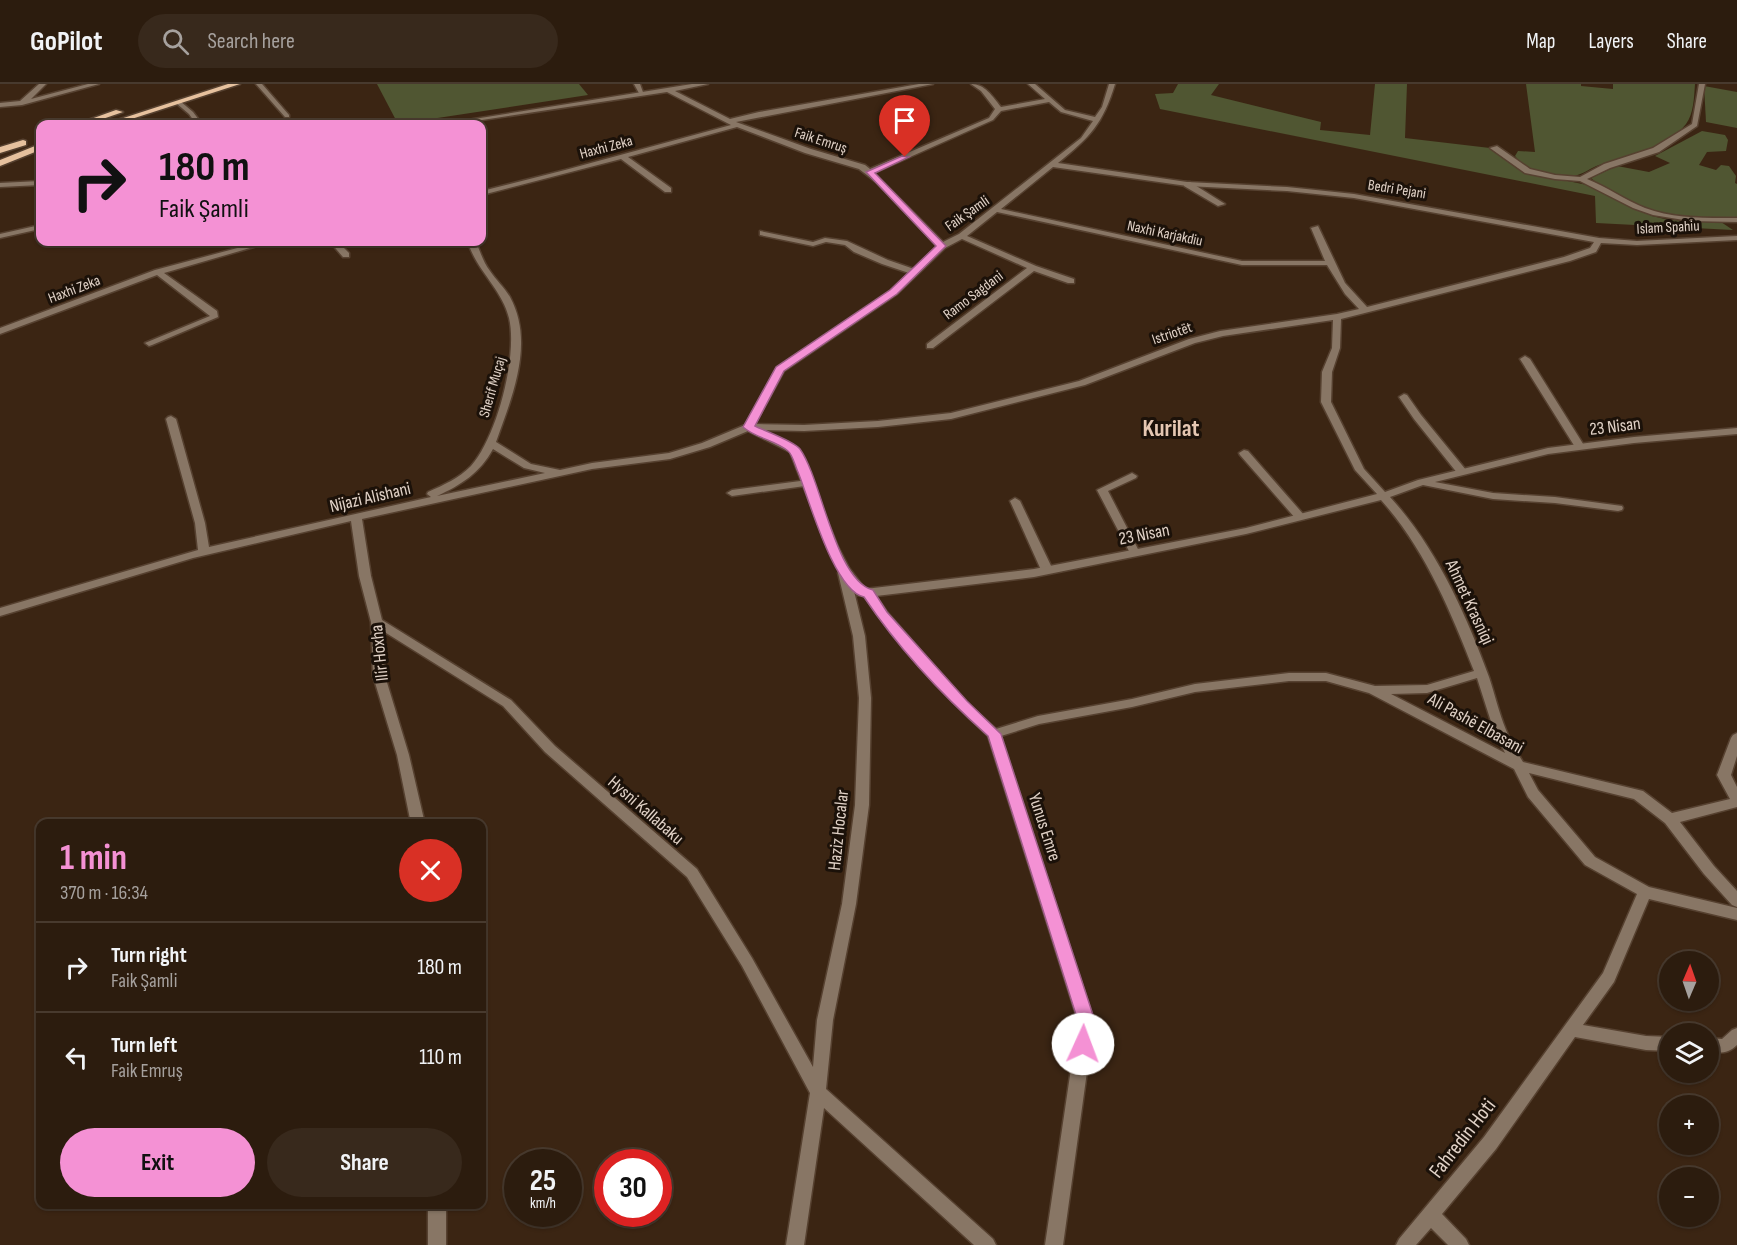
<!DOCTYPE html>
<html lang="en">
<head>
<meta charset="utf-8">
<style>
	body { margin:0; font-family:"Sofia Sans Condensed",sans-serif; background:#38291c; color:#f1f3f6; height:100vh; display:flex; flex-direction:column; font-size:22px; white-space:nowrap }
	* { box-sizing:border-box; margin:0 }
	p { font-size:20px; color:#a6a19e }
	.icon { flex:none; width:33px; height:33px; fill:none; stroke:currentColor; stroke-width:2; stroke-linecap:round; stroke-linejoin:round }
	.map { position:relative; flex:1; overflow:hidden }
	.sheet { position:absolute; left:36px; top:735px; width:450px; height:390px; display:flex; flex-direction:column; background:#2c1c0e; border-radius:12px; box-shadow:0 2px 4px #0004,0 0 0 2px #483a2e }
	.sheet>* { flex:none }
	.top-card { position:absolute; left:36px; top:36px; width:450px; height:126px; border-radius:12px; box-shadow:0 2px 4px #0004,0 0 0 2px #483a2e; background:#f491d4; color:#111; overflow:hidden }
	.needle { width:39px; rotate:2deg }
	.tools { position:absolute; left:1659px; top:867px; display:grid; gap:12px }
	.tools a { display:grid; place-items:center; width:60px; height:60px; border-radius:50%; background:#2c1c0e; box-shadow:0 2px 4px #0004,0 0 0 2px #483a2e; font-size:30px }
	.speed { position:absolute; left:504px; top:1065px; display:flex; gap:12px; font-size:30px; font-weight:700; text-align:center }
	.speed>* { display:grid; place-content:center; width:78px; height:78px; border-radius:50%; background:#2c1c0e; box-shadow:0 2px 4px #0004,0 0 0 2px #483a2e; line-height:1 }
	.speed small { font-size:15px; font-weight:400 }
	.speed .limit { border:9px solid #d22; background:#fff; color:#111 }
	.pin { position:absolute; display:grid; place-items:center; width:51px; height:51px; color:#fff; margin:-62px -26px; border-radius:50% 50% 50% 0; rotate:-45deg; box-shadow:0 0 6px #0007 }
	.pin .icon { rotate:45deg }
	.me { position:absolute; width:66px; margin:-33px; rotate:2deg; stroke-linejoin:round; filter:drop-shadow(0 0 4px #0008) }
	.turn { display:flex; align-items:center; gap:21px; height:126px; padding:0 24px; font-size:27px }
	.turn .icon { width:78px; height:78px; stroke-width:2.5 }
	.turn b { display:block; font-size:42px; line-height:51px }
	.round { display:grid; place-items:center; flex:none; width:63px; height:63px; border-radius:32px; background:#38291c }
	.summary { display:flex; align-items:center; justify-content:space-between; height:102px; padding:0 24px }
	h1 { font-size:36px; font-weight:700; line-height:45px; color:#f491d4 }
	.cta { display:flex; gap:12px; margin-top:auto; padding:12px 24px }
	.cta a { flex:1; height:69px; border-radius:36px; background:#f491d4; color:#111; font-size:24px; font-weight:700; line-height:69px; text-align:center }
	.cta a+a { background:#38291c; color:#f1f3f6 }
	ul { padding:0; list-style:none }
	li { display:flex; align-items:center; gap:18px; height:90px; padding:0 24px; border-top:2px solid #483a2e }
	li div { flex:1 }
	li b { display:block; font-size:22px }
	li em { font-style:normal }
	header { display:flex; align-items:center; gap:36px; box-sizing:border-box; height:84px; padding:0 30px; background:#2c1c0e; border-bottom:2px solid #483a2e }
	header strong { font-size:28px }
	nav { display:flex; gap:33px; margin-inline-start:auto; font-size:21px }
	.search { width:420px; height:54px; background:#38291c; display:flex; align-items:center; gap:15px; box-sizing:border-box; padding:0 21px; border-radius:33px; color:#a6a19e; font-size:22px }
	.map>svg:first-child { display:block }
	.green { fill:#505632 }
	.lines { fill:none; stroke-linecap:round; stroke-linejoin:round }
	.service-casing { stroke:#564130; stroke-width:3 }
	.minor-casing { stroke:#564130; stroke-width:3 }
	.primary-casing { stroke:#564130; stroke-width:3 }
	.service { fill:#887665; fill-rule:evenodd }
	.minor { fill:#887665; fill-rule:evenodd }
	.primary { fill:#e6c19e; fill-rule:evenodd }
	.route { fill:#f491d4; stroke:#9f5e8a; stroke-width:1.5 }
	.labels { text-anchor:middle; stroke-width:6; stroke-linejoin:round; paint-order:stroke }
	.far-street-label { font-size:15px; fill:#e1d2c7; stroke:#1b1109 }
	.street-label { font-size:18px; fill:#e1d2c7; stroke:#1b1109 }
	.near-street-label { font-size:21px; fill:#e1d2c7; stroke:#1b1109 }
	.district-label { font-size:24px; font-weight:bold; fill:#e5c7b2; stroke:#1b1109 }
</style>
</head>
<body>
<header>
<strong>GoPilot</strong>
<div class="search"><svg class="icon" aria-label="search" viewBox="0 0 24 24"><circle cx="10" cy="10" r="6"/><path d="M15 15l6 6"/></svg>Search here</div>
<nav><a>Map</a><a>Layers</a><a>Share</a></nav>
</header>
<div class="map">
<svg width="1737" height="1161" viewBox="0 0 1737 1161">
	<rect width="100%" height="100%" fill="#3b2513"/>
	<g class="green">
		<path d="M 377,0 L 579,0 L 588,11 L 398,40 Z"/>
		<path d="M 1178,0 L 1219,0 L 1211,11 L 1321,38 L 1320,46 L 1370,51 L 1375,0 L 1407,0 L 1405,54 L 1490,64 L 1524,88 L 1592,102 L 1652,132 L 1669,136 L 1721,138 L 1733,146 L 1596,139 L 1595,112 L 1160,25 L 1155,10 L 1173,9 Z"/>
		<path d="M 1526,0 L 1581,0 L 1581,2 L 1613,5 L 1613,0 L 1695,0 C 1694,13 1694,29 1686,40 C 1665,66 1629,71 1599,81 C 1590,84 1584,90 1574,92 C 1556,94 1526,88 1515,72 L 1518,67 L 1535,68 Z"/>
		<path d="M 1704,2 L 1737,8 L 1737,44 L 1706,38 Z"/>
		<path d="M 1702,47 L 1725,51 L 1728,56 L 1726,67 L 1707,68 L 1699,81 L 1716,86 L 1721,81 L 1729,82 L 1736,92 L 1735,99 L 1737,100 L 1737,135 C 1681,136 1635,134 1591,94 L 1617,82 L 1649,88 L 1670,79 L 1655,72 Z"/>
	</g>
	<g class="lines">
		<defs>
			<g id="service">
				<path d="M 256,0 L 262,0 L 289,31 L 289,33 L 285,33 Z"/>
				<path d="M 634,0 L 640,0 L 644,11 L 640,11 Z"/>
				<path d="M 1699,0 L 1705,0 L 1697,42 L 1659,68 L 1610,84 L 1587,95 C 1607,103 1625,116 1645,124 C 1674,135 1706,134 1737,134 L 1737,138 L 1690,137 L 1653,131 L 1633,124 L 1580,97 L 1555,95 L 1525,89 L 1490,64 L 1497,62 L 1530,85 L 1555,91 L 1580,93 L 1604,80 L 1653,64 L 1692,40 Z"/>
				<path d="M 176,17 L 180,17 L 193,28 L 202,40 L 196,40 L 189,30 L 176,19 Z"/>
				<path d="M 1184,98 L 1190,98 L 1225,120 L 1218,122 L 1184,102 Z"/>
				<path d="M 330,158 L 338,158 L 349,169 L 349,173 L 343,173 Z"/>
				<path d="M 1525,272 L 1530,275 L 1585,363 L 1584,365 L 1576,365 L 1575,363 L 1520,275 Z"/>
				<path d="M 1404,310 L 1407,311 L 1421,331 L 1466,386 L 1466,390 L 1458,390 L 1414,335 L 1399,313 Z"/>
				<path d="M 1244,366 L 1248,367 L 1304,431 L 1305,433 L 1304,435 L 1296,435 L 1240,371 L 1239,369 Z"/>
				<path d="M 1132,389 L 1137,392 L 1136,394 L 1108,407 L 1140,469 L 1135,472 L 1130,469 L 1097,406 Z"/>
				<path d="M 808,396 L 812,397 L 813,399 L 812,401 L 732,412 L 727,409 L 732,406 Z"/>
				<path d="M 1015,414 L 1020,417 L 1053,486 L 1051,488 L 1043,488 L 1041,486 L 1010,417 Z"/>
			</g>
			<g id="minor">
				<path d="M 39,0 L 46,0 L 31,15 L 88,0 L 99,0 L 22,21 L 0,23 L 0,19 L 20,17 Z"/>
				<path d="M 692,0 L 708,0 L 675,7 L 730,35 L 759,28 L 919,0 L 933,0 L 736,38 L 811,65 L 865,81 L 870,85 L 989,34 L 995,25 L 981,7 L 971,0 C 985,0 992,12 1001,23 L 1045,15 L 1028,0 L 1035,0 L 1065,26 L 1095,33 L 1102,23 L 1109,0 L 1115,0 C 1103,40 1090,53 1058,79 L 1187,98 L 1287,103 L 1354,110 L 1599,154 L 1637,157 L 1737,152 L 1737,156 L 1637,161 L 1601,159 L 1596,168 L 1570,177 L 1341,235 L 1340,264 L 1332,288 L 1331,318 L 1364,385 L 1385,408 L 1418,396 L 1548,364 L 1634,353 L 1737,344 L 1737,350 L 1634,359 L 1548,370 L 1435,398 L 1493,409 L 1555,413 L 1622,422 L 1623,424 L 1622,426 L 1618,427 L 1555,419 L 1493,415 L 1423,401 L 1390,413 C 1436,463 1466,530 1489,593 C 1495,611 1499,629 1506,646 C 1510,657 1517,668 1523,678 L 1643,707 L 1672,729 L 1730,715 L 1717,691 L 1731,654 L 1733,651 L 1737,649 L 1737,672 L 1731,691 L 1737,703 L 1737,723 L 1680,738 L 1714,782 L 1737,807 L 1737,823 L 1732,821 L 1704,790 L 1665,739 L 1634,715 L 1529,689 L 1538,706 L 1595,773 L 1649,803 L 1737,824 L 1737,836 L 1649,815 L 1614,898 L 1583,941 L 1646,952 L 1670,953 L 1670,967 L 1646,966 L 1575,953 L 1496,1065 L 1442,1130 L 1466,1155 L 1469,1161 L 1448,1161 L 1431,1144 L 1416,1161 L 1396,1161 L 1399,1155 L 1484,1053 L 1603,889 L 1637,810 L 1585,781 L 1528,713 L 1514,685 L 1369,609 L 1326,597 L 1289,597 L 1195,608 L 1132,623 L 1039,640 L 1001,652 L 1094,937 L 1063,1161 L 1045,1161 L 1078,937 L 988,652 C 944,611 898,562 864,512 L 857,511 L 854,507 L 865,552 L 871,614 L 869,721 L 856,820 L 833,936 L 826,1005 L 993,1155 L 996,1161 L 974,1161 L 824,1024 L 804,1161 L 786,1161 L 810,1009 L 742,882 L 687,793 L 545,668 L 503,622 L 383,547 L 385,592 L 409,671 L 425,740 L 411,740 L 397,671 L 373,592 L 371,538 L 359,492 L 351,437 L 193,474 L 0,532 L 0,524 L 198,466 L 195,439 L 166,335 L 168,333 L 171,332 L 176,335 L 205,439 L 209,463 L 431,413 L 427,410 L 428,408 C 444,401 459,394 471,382 C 497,353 518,271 509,234 C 502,205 476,186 468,158 L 476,158 C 480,167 483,178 490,187 C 496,196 504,203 510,213 C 535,259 512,313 496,358 L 531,380 L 560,386 L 592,379 L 669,369 L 702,359 L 745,341 L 777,283 L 891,206 L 909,189 L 882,180 L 854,168 L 845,161 L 826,158 L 813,162 L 760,151 L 760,147 L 813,158 L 825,154 L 847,157 L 888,176 L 914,185 L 937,162 L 876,98 L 859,85 L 805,69 L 737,43 L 628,73 L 671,104 L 671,108 L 665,108 L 621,75 L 482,111 L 482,107 L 565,86 L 731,41 L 667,8 L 456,40 L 443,40 ZM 1049,18 L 1061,28 L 1093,37 L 1081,54 L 959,150 L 943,158 L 874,89 L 993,36 L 1001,27 ZM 1053,83 L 1187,102 L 1287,107 L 1354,114 L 1594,158 L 1590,164 L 1564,173 L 1367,223 L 1345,199 L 1318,142 L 1311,144 L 1325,177 L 1242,177 L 1001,125 ZM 997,128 L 1242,181 L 1327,181 L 1345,210 L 1359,225 L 1337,230 L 1220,247 L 1189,255 L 1079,297 L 951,329 L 878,337 L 804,341 L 755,340 L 784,287 L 897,210 L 945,164 L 962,155 L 1027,184 L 927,260 L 927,264 L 933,264 L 1034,187 L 1068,199 L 1074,199 L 1074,195 L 1036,182 L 967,152 ZM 1333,236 L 1332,264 L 1322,288 L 1321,318 L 1355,386 L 1377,410 L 1246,444 L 1034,485 L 865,505 L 849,484 L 838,463 L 799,366 L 762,346 L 804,347 L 878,343 L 951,335 L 1085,301 L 1195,259 L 1223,252 ZM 748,347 L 790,368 L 827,463 L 840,487 L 838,489 L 853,552 L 859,614 L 855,721 L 842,820 L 817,936 L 813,983 L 752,874 L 697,785 L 555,662 L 511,616 L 382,536 L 371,492 L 362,435 L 592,385 L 670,375 L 710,363 ZM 493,365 L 524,384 L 545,389 L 437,412 C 461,401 480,389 493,365 ZM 1381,416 C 1425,465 1450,526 1474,587 L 1427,601 L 1375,602 L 1326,589 L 1289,589 L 1195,600 L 1132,615 L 1038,632 L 996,645 L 966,618 L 887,528 L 876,512 L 1034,493 L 1246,450 ZM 1477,594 L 1494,647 L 1505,669 L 1391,610 L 1427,609 Z"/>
				<path d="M 40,97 L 40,101 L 0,103 L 0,99 Z"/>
				<path d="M 40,141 L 40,145 L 0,154 L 0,150 Z"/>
				<path d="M 260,158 L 271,158 L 164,189 L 217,227 L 218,233 L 152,261 L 149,262 L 145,259 L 210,232 L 157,191 L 0,250 L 0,244 L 155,186 Z"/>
				<path d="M 1737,944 L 1737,961 C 1728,970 1721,969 1708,968 L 1708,954 L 1722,955 L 1732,946 Z"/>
				<rect x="428" y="1120" width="18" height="41"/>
			</g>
			<g id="primary">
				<path d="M 228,0 L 240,0 L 116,40 L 105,40 Z"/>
				<path d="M 116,26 L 123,28 L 88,40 L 77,40 Z"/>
				<path d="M 23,56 L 26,57 L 26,61 L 0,69 L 0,63 Z"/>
				<path d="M 40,60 L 40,66 L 0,82 L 0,76 Z"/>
			</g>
		</defs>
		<use href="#service" class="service-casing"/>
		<use href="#minor" class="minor-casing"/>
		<use href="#primary" class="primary-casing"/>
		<use href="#service" class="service"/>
		<use href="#minor" class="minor"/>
		<use href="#primary" class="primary"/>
	</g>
	<path class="route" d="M 902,72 L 909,73 L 875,89 L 946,162 L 897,210 L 784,287 L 755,342 C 765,347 794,357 800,365 C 822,396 835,496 873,506 L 887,528 L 967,617 L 1001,650 L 1095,937 L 1090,965 L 1083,967 L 1077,965 L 1074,960 L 1078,937 L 988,652 C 942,611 898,564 864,513 C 834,507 809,415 798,388 C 795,382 793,371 788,367 C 775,356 755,354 743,343 L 776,283 L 890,206 L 936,162 L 866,88 Z"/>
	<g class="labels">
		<g class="far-street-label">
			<text transform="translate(821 56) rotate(18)" y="5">Faik Emruş</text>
			<text transform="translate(606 63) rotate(-15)" y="5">Haxhi Zeka</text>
			<text transform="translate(1397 105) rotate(9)" y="5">Bedri Pejani</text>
			<text transform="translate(967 129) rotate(-35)" y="5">Faik Şamli</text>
			<text transform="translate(1668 143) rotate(-3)" y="5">Islam Spahiu</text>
			<text transform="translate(1165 149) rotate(12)" y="5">Naxhi Karjakdiu</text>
			<text transform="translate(74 205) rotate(-21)" y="5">Haxhi Zeka</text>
			<text transform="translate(973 211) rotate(-37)" y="5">Ramo Sagdani</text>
			<text transform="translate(1172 249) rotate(-19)" y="5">Istriotët</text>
			<text transform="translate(492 303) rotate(-74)" y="5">Sherif Muçaj</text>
		</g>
		<g class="street-label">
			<text transform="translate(1615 342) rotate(-7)" y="6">23 Nisan</text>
			<text transform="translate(370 413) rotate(-13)" y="6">Nijazi Alishani</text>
			<text transform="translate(1144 450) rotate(-11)" y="6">23 Nisan</text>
			<text transform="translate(1470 518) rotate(65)" y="6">Ahmet Krasniqi</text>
			<text transform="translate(379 569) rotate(-96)" y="6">Ilir Hoxha</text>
			<text transform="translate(1476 639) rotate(29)" y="6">Ali Pashë Elbasani</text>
			<text transform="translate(646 726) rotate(41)" y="6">Hysni Kallabaku</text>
			<text transform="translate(1045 743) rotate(72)" y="6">Yunus Emre</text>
			<text transform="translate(838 746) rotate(-84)" y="6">Haziz Hocalar</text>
		</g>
		<g class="near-street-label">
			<text transform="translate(1462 1054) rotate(-52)" y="7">Fahredin Hoti</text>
		</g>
		<g class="district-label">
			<text x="1171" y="352">Kurilat</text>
		</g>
	</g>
</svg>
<div class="tools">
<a><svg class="needle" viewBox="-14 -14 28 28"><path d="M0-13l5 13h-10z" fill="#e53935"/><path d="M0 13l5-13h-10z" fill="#a6a19e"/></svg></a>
<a><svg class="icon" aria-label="layers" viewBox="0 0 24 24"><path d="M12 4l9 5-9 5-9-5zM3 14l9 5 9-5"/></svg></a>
<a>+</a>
<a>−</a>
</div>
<div class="speed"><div>25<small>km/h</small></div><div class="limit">30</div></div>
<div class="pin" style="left:905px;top:73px;background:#d93025"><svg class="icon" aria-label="arrive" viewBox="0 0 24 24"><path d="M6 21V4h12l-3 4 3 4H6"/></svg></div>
<svg class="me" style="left:1083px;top:960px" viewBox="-20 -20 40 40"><circle r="19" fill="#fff"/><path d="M0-13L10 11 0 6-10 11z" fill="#f491d4"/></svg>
<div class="top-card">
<div class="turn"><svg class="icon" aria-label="right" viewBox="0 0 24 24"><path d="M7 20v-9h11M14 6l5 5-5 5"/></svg><div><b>180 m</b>Faik Şamli</div></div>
</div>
<section class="sheet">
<div class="summary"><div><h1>1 min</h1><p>370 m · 16:34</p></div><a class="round" style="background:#d93025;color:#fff"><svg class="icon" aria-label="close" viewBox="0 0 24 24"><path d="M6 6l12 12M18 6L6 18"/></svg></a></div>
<ul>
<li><svg class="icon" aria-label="right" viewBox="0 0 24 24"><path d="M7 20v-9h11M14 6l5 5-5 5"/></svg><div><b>Turn right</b><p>Faik Şamli</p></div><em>180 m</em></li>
<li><svg class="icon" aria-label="left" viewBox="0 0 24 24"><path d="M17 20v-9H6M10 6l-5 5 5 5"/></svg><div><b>Turn left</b><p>Faik Emruş</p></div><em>110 m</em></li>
</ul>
<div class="cta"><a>Exit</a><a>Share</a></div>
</section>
</div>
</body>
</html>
